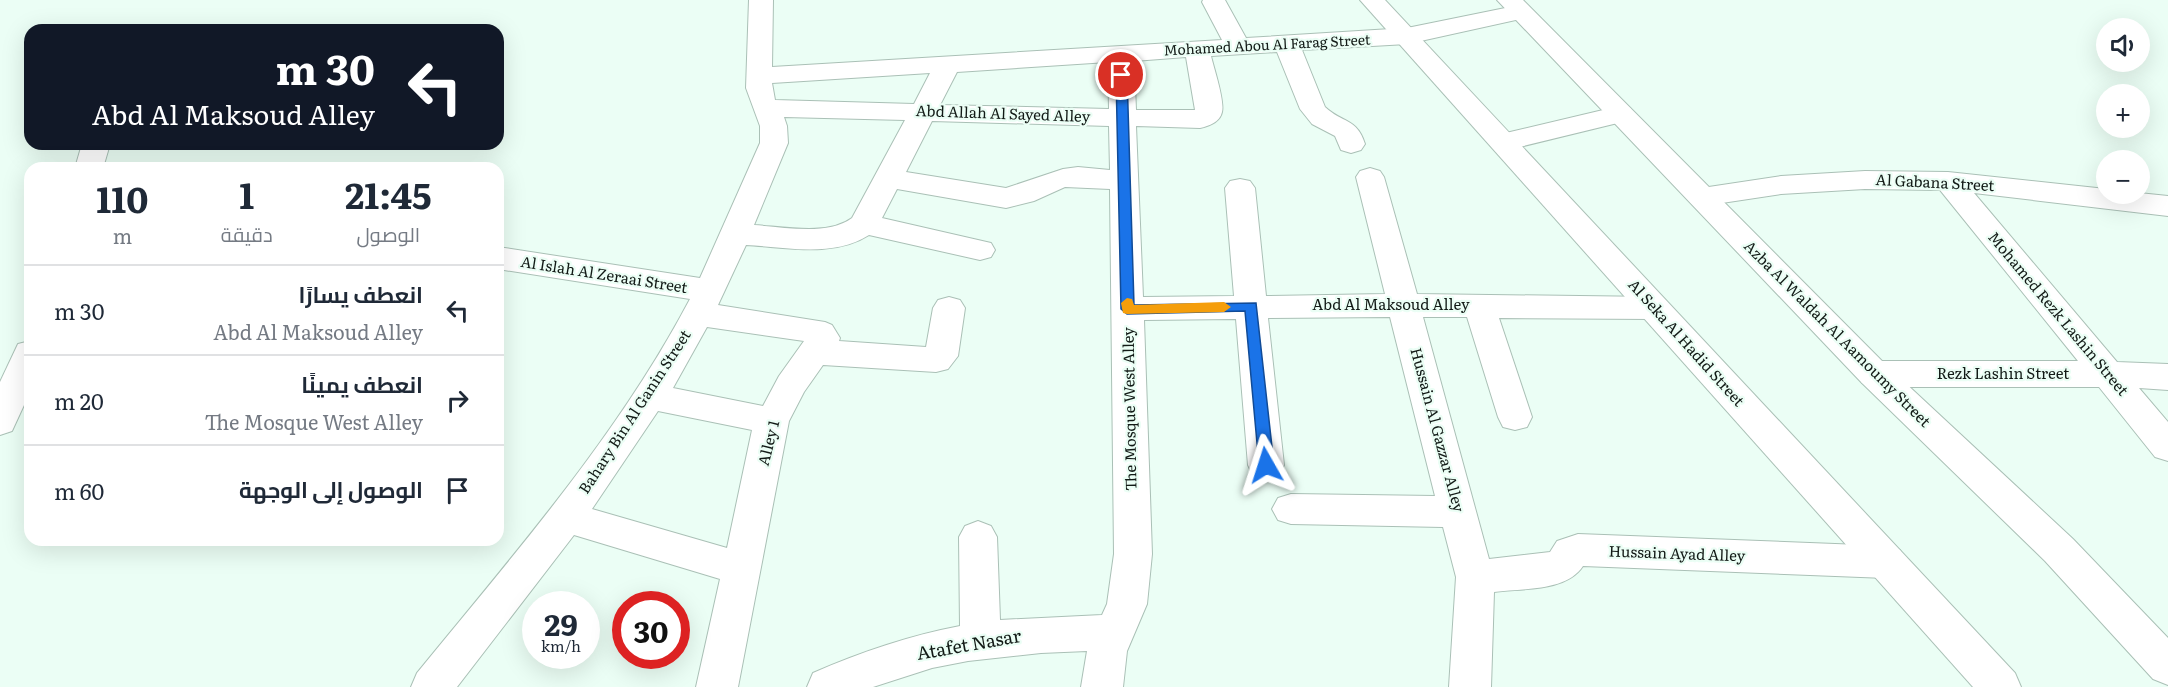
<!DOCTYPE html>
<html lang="ar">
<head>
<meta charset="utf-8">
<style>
	body { margin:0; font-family:Literata,Cairo,serif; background:#f6f6f7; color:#1f2937; direction:rtl; height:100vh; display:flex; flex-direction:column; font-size:22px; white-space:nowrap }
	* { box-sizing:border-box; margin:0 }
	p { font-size:20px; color:#747a83 }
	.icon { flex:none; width:33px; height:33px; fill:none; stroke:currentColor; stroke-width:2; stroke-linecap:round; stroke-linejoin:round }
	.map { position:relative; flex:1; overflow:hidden; direction:ltr }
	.side { position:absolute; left:24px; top:162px; width:480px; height:384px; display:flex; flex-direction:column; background:#fff; border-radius:18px; box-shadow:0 6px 24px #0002; direction:rtl }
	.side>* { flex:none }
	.banner { position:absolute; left:24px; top:24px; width:480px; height:126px; border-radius:18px; box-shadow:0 6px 24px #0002; direction:rtl; background:#111827; color:#fff; overflow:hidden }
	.buttons { position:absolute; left:2096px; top:18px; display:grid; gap:12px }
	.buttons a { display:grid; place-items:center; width:54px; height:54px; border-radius:50%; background:#fff; box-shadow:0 6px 24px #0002; font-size:30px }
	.speed { position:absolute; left:522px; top:591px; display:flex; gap:12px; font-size:30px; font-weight:700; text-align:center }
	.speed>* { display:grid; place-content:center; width:78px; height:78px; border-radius:50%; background:#fff; box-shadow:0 6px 24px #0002; line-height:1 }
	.speed small { font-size:15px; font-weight:400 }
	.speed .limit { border:9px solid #d22; background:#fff; color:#111 }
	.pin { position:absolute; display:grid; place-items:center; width:51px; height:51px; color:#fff; margin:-26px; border:3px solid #fff; border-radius:50%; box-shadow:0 2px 6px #0007 }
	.me { position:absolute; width:66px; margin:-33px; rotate:354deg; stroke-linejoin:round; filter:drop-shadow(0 0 4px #0008) }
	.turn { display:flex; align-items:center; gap:21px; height:126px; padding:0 30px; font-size:27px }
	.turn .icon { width:78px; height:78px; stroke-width:2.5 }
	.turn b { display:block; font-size:42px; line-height:51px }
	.eta { display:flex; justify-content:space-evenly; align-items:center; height:102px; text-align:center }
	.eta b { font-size:36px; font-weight:700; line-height:42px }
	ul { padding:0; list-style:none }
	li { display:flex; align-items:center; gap:18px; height:90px; padding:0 30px; border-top:2px solid #e0e1e3 }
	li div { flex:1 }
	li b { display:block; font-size:22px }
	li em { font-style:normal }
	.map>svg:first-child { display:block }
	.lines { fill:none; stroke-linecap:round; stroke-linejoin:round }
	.minor-casing { stroke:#aac0b6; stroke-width:2 }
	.tertiary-casing { stroke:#aac0b6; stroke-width:2 }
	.minor { fill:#fff; fill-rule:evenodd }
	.tertiary { fill:#fff; fill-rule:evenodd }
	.route { fill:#1a73e8; stroke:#114b97; stroke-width:1.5 }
	.slow { fill:#f59e0b }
	.labels { text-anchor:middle; stroke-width:4.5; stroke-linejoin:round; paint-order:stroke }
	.far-street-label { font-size:14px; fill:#121a16; stroke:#ebfef5 }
	.street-label { font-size:15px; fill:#121a16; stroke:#ebfef5 }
	.near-street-label { font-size:18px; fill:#121a16; stroke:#ebfef5 }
</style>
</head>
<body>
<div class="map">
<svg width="2168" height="687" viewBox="0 0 2168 687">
	<rect width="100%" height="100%" fill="#ebfef5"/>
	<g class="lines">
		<defs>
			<g id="minor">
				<path d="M 749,0 L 773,0 L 772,67 L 1222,40 L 1202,2 L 1203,0 L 1225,0 L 1246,38 L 1407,28 L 1520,5 L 1529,7 L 1532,12 L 1529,17 L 1407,44 L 1302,50 L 1325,107 C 1342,123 1357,118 1365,144 L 1361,150 L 1351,153 L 1341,150 L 1335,136 L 1312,124 L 1300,109 L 1277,52 L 1211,56 C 1214,69 1225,101 1222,112 C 1220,122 1209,126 1200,128 L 1136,126 L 1143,297 L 1234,296 L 1225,188 L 1230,181 L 1240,179 L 1250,181 L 1255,188 L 1266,296 L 1385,294 L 1356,177 L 1360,171 L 1370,168 L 1380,171 L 1384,177 L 1417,294 L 1654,297 L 1665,300 L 1670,308 L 1665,316 L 1654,319 L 1499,318 L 1532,417 L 1527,427 L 1515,430 L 1503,427 L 1498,417 L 1467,317 L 1423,317 L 1489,559 L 1550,552 L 1557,541 L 1578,534 L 1886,546 L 1900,550 L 1905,562 L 1900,574 L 1886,578 L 1583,566 C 1566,592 1522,588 1494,592 L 1491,687 L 1449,687 L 1456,577 L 1443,527 L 1291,524 L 1278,520 L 1272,509 L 1278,498 L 1291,494 L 1435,496 L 1390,317 L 1268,318 L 1284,465 L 1279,475 L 1266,479 L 1253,475 L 1248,465 L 1236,319 L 1144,320 L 1152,554 L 1147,604 L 1127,651 L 1123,687 L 1081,687 L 1087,651 L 1041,653 L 968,661 L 932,668 L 873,687 L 807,687 L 813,673 C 861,652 908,636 960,626 L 959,537 L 965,526 L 978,521 L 991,526 L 997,537 L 1000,620 L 1102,615 L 1107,604 L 1114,554 L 1110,189 L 1065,187 L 1034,201 L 1006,208 L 897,189 L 882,218 L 991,243 L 995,250 L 991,257 L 980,260 L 869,235 C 834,258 785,247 746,245 L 718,305 L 825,322 L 832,325 L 840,338 L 839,341 L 926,347 L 933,308 L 938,300 L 949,297 L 960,300 L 965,308 L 958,356 L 948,369 L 936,372 L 823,365 L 804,392 L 789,421 L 738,687 L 696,687 L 720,579 L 574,535 L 457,687 L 411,687 L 417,673 C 514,554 618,436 690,299 L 498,269 L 498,247 L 700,278 L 760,143 L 760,126 L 746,88 ZM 1186,57 L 1195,110 L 1136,110 L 1134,61 ZM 1108,62 L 1109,109 L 940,105 L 957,72 ZM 930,73 L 914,104 L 775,100 L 772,83 ZM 784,117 L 905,120 L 852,218 C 828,236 784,227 754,225 L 788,143 L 787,126 ZM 932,121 L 1109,126 L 1110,170 L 1078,167 L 1063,169 L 1006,188 L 906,172 ZM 707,327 L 804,341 L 779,376 L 763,406 L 673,388 ZM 658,411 L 752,430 L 727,548 L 592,509 Z"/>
				<path d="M 1620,106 L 1630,108 L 1634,114 L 1630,120 L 1503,151 L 1493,148 L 1489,142 L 1493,136 Z"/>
				<path d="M 82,144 L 110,144 L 103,168 L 75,168 Z"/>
				<path d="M 1865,171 L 1948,172 L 2106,189 L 2106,194 L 2139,193 L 2168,196 L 2168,216 L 1974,193 L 2117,362 L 2168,364 L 2168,390 L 2139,388 L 2168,422 L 2168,461 L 2155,457 L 2099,387 L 1874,387 L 1862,383 L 1857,374 L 1862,365 L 1874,361 L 2078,361 L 1940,190 L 1865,189 L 1781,194 L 1702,206 L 1692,204 L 1687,197 L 1692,190 L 1702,188 L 1781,176 Z"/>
				<path d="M 30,341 L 30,392 L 12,431 L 0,435 L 0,382 L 18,344 Z"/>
			</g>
			<g id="tertiary">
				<path d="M 1360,0 L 1385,0 L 2015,673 L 2021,687 L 1973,687 Z"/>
				<path d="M 1497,0 L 1523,0 L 1886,365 L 2073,539 L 2168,638 L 2168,685 L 2153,679 L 2045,561 L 1862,383 Z"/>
			</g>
		</defs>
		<use href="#minor" class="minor-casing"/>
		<use href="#tertiary" class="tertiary-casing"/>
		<use href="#minor" class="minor"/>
		<use href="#tertiary" class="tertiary"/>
	</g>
	<path class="route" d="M 1121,72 L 1127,75 L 1134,305 L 1256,303 L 1274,465 L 1272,469 L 1261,469 L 1259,465 L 1245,311 L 1127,314 L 1121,309 L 1116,75 Z"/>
	<path class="slow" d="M 1127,298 L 1132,299 L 1134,305 L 1224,302 L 1231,307 L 1224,312 L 1127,314 L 1123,313 L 1121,303 Z"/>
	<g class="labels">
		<g class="far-street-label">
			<text transform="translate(1267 45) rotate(-3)" y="5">Mohamed Abou Al Farag Street</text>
		</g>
		<g class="street-label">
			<text transform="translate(1003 114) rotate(2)" y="5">Abd Allah Al Sayed Alley</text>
			<text transform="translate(1935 183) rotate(3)" y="5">Al Gabana Street</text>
			<text transform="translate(604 275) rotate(9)" y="5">Al Islah Al Zeraai Street</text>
			<text x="1391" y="310">Abd Al Maksoud Alley</text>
			<text transform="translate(2058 314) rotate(50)" y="5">Mohamed Rezk Lashin Street</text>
			<text transform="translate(1837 334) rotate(45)" y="5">Azba Al Waldah Al Aamoumy Street</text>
			<text transform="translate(1686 343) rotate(48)" y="5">Al Seka Al Hadid Street</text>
			<text x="2003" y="379">Rezk Lashin Street</text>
			<text transform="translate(1130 409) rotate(-91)" y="5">The Mosque West Alley</text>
			<text transform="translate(635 412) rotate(-57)" y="5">Bahary Bin Al Ganin Street</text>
			<text transform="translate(1437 430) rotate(75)" y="5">Hussain Al Gazzar Alley</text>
			<text transform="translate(769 443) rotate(-76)" y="5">Alley 1</text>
			<text transform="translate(1677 554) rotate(2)" y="5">Hussain Ayad Alley</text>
		</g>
		<g class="near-street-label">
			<text transform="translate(969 645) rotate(-10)" y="6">Atafet Nasar</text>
		</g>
	</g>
</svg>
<div class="buttons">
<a><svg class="icon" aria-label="sound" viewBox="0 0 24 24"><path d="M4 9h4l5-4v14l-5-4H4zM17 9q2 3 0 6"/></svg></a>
<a>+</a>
<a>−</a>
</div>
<div class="speed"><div>29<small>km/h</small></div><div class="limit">30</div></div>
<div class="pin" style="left:1121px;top:75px;background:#d93025"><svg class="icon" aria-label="arrive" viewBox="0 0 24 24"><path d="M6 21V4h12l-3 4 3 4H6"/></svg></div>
<svg class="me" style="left:1266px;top:465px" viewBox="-20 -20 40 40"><path d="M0-17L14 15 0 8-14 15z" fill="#1a73e8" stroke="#fff" stroke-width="4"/></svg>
<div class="banner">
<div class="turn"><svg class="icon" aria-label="left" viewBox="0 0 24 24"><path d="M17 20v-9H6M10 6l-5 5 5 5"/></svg><div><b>30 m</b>Abd Al Maksoud Alley</div></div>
</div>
<section class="side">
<div class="eta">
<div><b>21:45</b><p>الوصول</p></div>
<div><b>1</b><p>دقيقة</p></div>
<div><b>110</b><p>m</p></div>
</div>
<ul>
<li><svg class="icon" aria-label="left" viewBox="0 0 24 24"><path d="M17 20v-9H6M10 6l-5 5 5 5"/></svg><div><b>انعطف يسارًا</b><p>Abd Al Maksoud Alley</p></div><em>30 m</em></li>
<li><svg class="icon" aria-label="right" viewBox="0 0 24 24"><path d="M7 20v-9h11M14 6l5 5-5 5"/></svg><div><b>انعطف يمينًا</b><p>The Mosque West Alley</p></div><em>20 m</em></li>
<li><svg class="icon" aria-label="arrive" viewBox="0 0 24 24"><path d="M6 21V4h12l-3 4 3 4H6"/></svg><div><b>الوصول إلى الوجهة</b></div><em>60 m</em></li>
</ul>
</section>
</div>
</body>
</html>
